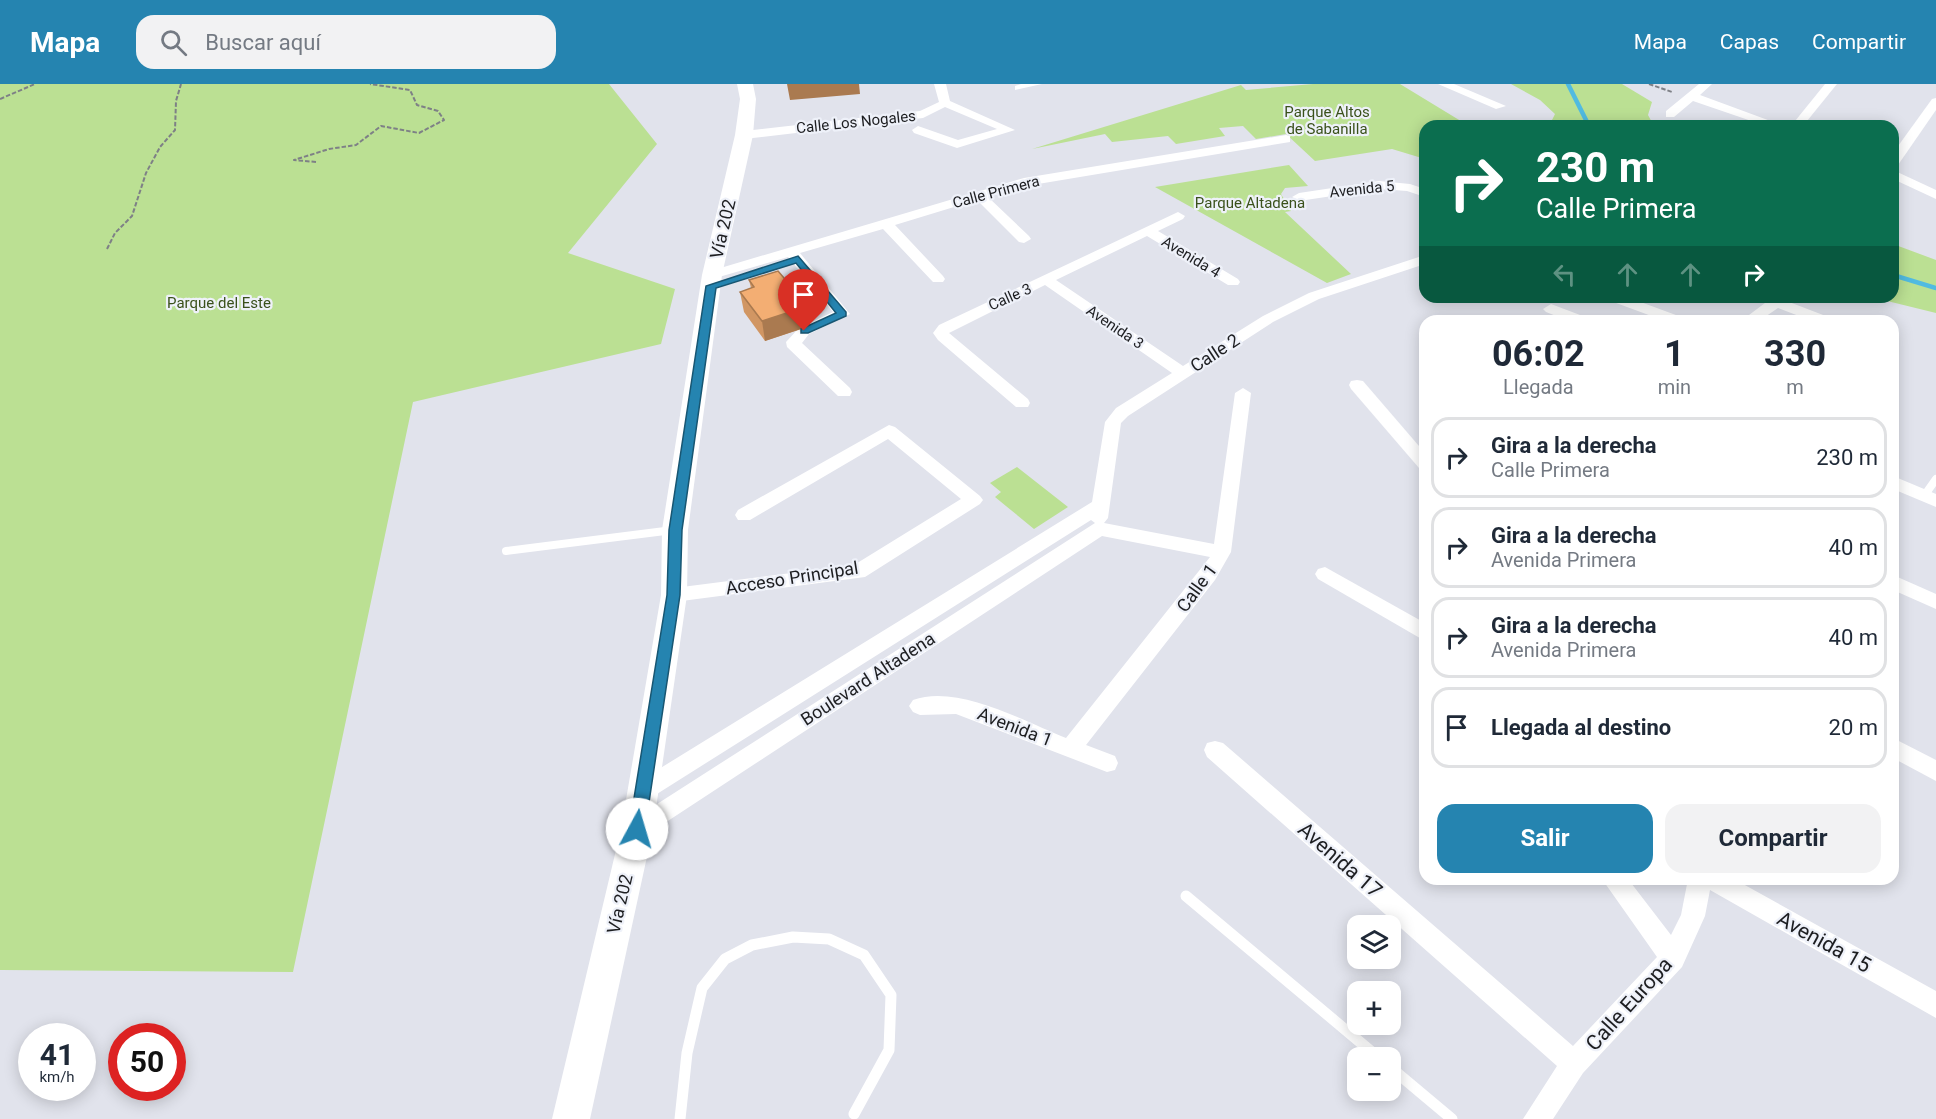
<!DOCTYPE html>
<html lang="es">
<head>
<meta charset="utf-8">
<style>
	body { margin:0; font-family:Roboto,sans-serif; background:#f2f2f3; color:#1f2937; height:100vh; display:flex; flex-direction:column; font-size:22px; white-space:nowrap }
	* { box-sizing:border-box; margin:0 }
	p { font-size:20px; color:#747a83 }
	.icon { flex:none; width:33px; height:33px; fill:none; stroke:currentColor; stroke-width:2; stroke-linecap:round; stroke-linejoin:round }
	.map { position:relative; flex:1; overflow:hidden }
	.drawer { position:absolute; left:1419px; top:231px; width:480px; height:570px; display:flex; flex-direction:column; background:#fff; border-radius:18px; box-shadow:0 3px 15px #0003 }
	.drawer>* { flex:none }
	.hud { position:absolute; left:1419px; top:36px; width:480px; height:183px; border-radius:18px; box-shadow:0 3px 15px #0003; background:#0b6e4f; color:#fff; overflow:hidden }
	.fabs { position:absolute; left:1347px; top:831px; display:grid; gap:12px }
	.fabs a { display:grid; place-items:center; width:54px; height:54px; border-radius:12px; background:#fff; box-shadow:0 3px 15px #0003; font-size:30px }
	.speed { position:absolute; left:18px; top:939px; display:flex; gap:12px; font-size:30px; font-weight:700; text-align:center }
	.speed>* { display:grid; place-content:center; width:78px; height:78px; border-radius:50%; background:#fff; box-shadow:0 3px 15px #0003; line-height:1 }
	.speed small { font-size:15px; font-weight:400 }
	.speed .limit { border:9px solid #d22; background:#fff; color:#111 }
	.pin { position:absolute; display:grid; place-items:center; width:51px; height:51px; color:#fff; margin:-62px -26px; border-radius:50% 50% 50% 0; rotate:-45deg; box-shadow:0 0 6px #0007 }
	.pin .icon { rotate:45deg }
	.me { position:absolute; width:66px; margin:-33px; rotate:6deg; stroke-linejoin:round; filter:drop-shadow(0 0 4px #0008) }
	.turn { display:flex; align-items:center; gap:21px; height:126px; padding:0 18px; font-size:27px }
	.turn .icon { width:78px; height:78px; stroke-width:2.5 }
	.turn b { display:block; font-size:42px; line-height:51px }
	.lanes { display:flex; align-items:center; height:57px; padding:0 18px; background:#0003; justify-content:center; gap:30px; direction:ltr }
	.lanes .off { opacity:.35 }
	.eta { display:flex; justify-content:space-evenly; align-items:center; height:102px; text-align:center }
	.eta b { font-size:36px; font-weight:700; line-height:42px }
	.primary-button { display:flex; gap:12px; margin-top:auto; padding:12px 18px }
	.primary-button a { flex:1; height:69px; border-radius:18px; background:#2584b0; color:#fff; font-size:24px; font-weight:700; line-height:69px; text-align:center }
	.primary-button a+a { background:#f2f2f3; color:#1f2937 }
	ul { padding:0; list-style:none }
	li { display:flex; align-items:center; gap:18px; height:81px; margin:0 12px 9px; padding:0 6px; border:3px solid #e0e1e3; border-radius:18px }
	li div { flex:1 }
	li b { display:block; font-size:22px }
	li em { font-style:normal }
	header { display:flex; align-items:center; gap:36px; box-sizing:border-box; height:84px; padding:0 30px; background:#2584b0; color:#fff }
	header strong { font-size:28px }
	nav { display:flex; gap:33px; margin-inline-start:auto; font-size:21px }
	.search { width:420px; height:54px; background:#f2f2f3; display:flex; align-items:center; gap:15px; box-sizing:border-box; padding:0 21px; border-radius:18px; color:#747a83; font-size:22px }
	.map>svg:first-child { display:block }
	.green { fill:#bbe093 }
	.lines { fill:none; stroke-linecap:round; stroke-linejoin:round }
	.stream { stroke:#51bbe1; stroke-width:4.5 }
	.path { stroke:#7e8086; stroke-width:2; stroke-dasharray:4.5 2; stroke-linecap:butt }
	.lane-far1 { stroke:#fff; stroke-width:8 }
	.lane { stroke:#fff; stroke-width:11 }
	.street { fill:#fff; fill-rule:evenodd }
	.secondary { fill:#fff; fill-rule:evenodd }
	.wall { fill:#d19663 }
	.shaded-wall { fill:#aa7a50 }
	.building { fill:#f3ae73; stroke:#aa7a50; stroke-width:1.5 }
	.route { fill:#2584b0; stroke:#185672; stroke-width:1.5 }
	.labels { text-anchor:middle; stroke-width:4.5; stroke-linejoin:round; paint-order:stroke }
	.far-park-label { font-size:15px; fill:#3a511b; stroke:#eef1f9 }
	.far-street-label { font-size:15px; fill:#1d1e21; stroke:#eef1f9 }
	.street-label { font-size:18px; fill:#1d1e21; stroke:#eef1f9 }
	.near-street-label { font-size:21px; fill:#1d1e21; stroke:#eef1f9 }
</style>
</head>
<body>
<header>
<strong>Mapa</strong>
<div class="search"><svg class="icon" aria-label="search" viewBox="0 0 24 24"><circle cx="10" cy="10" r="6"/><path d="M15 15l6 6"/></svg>Buscar aquí</div>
<nav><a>Mapa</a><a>Capas</a><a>Compartir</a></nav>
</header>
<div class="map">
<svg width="1936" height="1035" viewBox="0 0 1936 1035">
	<rect width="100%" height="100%" fill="#e1e3ec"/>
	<g class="green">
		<path d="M 0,0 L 609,0 L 657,60 L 568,169 L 675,205 L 661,260 L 413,318 L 293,888 L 0,886 Z"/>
		<path d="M 1313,0 L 1400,0 L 1469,42 L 1425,42 L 1425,75 L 1392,65 L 1315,77 L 1286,50 L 1256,55 L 1243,42 L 1219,44 L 1225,52 L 1176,60 L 1168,52 L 1112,58 L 1105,50 L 1032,65 L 1241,1 L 1246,6 Z"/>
		<path d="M 1511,0 L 1622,0 L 1652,18 L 1648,31 L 1654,42 L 1549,42 L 1555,30 L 1540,16 Z"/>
		<path d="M 1289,81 L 1308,102 L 1285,104 L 1281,110 L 1291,127 L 1285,128 L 1351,190 L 1327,199 L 1155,103 Z"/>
		<path d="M 1893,160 L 1936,176 L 1936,229 L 1871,213 L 1893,213 Z"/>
		<path d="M 1017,383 L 1068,423 L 1034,445 L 995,413 L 1001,408 L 990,399 Z"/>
	</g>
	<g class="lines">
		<g class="stream">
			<path d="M 1568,0 L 1589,42"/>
			<path d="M 1893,191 L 1936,204"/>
		</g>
		<g class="path">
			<path d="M 1649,0 L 1672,8"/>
			<path d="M 0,15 L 35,0"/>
			<path d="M 316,78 L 294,76 L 329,65 L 356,61 L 381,42 L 419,49 L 444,36 L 438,27 L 417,21 L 410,6 L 370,0"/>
			<path d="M 107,165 L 115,149 L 132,132 L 146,89 L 160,63 L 175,46 L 176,17 L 181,0"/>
		</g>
		<g class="lane-far1">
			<path d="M 1924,412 L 1936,395"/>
			<path d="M 506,467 L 673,446"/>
		</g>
		<g class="lane">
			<path d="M 1186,812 L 1379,974"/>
			<path d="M 1390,983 L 1452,1035"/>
			<path d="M 680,1035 L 687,969 L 702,904 L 725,875 L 752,861 L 793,853 L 829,855 L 864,871 L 891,911 L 889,966 L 854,1030"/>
		</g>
		<g class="street">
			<path d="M 934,0 L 946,0 L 950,17 L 1015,46 L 957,64 L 914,49 L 912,46 L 918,42 L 958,56 L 997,45 L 945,23 L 923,34 L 744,55 L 738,51 L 744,47 L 920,27 L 939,18 Z"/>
			<path d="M 1021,0 L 1042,0 L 1015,6 L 1015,2 Z"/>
			<path d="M 1438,0 L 1454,0 L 1506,22 L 1496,25 Z"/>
			<path d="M 1699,0 L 1712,0 L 1700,11 L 1784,42 L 1766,42 L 1693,17 L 1674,33 L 1666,33 L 1666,27 Z"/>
			<path d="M 1825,0 L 1837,0 L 1803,42 L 1791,42 Z"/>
			<path d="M 1936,14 L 1936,26 L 1898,81 L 1893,82 L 1893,69 L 1932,15 Z"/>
			<path d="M 1286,51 L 1290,52 L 1290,58 L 1026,102 L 988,113 L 1029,152 L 1031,155 L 1024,159 L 1019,158 L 977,116 L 895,141 L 943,192 L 945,195 L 943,198 L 933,198 L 883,145 L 800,169 L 850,230 L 809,250 L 802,259 L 850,304 L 852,308 L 850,312 L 838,312 L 787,263 L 786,258 L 799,244 L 833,228 L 788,173 L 712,195 L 705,191 L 707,188 L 1024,94 Z"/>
			<path d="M 1893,86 L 1936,106 L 1936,115 L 1893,95 Z"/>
			<path d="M 1379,97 L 1410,100 L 1425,105 L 1425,113 L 1407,107 L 1379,105 L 1299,117 L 1292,113 L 1299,109 Z"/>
			<path d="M 1178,128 L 1185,132 L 1183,135 L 1158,147 L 1238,195 L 1240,198 L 1238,201 L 1228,201 L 1147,152 L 1056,196 L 1183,282 L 1263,232 L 1309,209 L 1425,171 L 1425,180 L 1319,215 L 1273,238 L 1128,332 L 1121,339 L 1108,434 L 1104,439 L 1214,460 L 1235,309 L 1243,304 L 1251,309 L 1231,468 L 1215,496 L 1086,661 L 1115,672 L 1118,679 L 1115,686 L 1107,688 L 956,630 L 920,631 L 913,628 L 909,622 L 913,616 C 958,600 1023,637 1066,654 L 1210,473 L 1102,452 L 645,752 L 637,755 L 629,752 L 626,745 L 629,738 L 1095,439 L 1091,436 L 649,715 L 641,718 L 633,715 L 630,708 L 633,701 L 1092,418 L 1105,338 L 1116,324 L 1172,289 L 1045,201 L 949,249 L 1028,315 L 1030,319 L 1028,323 L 1016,323 L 938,256 L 933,249 L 939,241 Z"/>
			<path d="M 1606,213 L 1627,213 L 1684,234 L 1687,237 L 1665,237 L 1608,216 Z"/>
			<path d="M 1755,213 L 1776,213 L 1831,234 L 1834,237 L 1812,237 L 1778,224 L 1759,237 L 1741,237 L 1765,219 Z"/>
			<path d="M 1551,220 L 1588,234 L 1591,237 L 1569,237 L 1546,228 L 1543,225 Z"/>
			<path d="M 1357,296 L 1363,297 L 1425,369 L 1425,386 L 1419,384 L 1351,305 L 1349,301 L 1351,297 Z"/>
			<path d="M 889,341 L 895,343 L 980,412 L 983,416 L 980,420 L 865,493 L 674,518 L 667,516 L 664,511 L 667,506 L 674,504 L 854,481 L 961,415 L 888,355 L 750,436 L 738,436 L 735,431 L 738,426 Z"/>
			<path d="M 1893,392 L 1936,410 L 1936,423 L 1893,405 Z"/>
			<path d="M 1325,483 L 1425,539 L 1425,557 L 1318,495 L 1315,490 L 1318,485 Z"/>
			<path d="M 1893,491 L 1936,510 L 1936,525 L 1893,506 Z"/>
			<path d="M 1893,654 L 1936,676 L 1936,697 L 1893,674 Z"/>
			<path d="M 1215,657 L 1223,659 L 1573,962 L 1657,873 L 1602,795 L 1628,795 L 1671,851 L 1681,831 L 1688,795 L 1734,795 L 1936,907 L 1936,934 L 1710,806 L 1705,832 L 1682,883 L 1583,989 L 1553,1035 L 1523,1035 L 1557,982 L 1207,673 L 1204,666 L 1207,659 Z"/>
		</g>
		<path class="secondary" d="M 737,0 L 753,0 L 756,15 L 753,51 L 722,191 L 688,446 L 687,511 L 653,745 L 590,1035 L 552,1035 L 621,745 L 661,511 L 662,446 L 702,191 L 735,51 L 740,15 Z"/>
	</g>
	<path class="wall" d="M 749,196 L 810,242 L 765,257 L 744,228 L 740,208 L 751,204 Z"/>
	<g class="shaded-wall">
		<path d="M 787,0 L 859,0 L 860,10 L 790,16 Z"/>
		<path d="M 808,222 L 810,242 L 765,257 L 762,237 Z"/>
	</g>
	<path class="building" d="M 778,187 L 808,222 L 762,237 L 740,208 L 754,203 L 749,196 Z"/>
	<path class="route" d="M 798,172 L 846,228 L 846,232 L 808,249 L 801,249 L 801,245 L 836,229 L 796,179 L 716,204 L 682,446 L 680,511 L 645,745 L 643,750 L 637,752 L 631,750 L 629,745 L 667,511 L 669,446 L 706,202 Z"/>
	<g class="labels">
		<g class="far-park-label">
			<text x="1327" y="33">Parque Altos<tspan x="1327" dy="17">de Sabanilla</tspan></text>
			<text x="1250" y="124">Parque Altadena</text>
			<text x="219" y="224">Parque del Este</text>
		</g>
		<g class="far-street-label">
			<text transform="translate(856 38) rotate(-6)" y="5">Calle Los Nogales</text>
			<text transform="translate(1362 105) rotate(-6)" y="5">Avenida 5</text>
			<text transform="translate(996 108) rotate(-15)" y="5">Calle Primera</text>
			<text transform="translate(1191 173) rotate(31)" y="5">Avenida 4</text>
			<text transform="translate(1010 213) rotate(-24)" y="5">Calle 3</text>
			<text transform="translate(1115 243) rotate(34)" y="5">Avenida 3</text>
		</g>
		<g class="street-label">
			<text transform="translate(723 145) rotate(-77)" y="6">Vía 202</text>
			<text transform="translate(1215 269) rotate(-33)" y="6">Calle 2</text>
			<text transform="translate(792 494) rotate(-9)" y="6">Acceso Principal</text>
			<text transform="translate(1197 504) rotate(-54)" y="6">Calle 1</text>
			<text transform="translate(868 595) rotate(-33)" y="6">Boulevard Altadena</text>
			<text transform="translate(1015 643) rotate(21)" y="6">Avenida 1</text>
			<text transform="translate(620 820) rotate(-77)" y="6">Vía 202</text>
		</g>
		<g class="near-street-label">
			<text transform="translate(1340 776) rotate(41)" y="7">Avenida 17</text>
			<text transform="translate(1824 858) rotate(29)" y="7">Avenida 15</text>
			<text transform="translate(1629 920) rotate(-48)" y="7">Calle Europa</text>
		</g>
	</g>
</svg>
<div class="fabs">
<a><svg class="icon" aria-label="layers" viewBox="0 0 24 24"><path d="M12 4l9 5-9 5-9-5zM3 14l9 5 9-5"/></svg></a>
<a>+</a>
<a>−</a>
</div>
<div class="speed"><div>41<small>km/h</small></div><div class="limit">50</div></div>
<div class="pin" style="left:804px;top:247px;background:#d93025"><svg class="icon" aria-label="arrive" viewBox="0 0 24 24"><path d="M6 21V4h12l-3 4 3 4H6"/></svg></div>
<svg class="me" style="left:637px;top:745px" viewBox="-20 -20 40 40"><circle r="19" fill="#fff"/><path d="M0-13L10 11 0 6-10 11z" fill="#2584b0"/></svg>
<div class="hud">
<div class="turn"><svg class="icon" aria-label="right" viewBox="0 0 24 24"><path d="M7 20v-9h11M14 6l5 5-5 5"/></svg><div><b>230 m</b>Calle Primera</div></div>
<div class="lanes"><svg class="icon off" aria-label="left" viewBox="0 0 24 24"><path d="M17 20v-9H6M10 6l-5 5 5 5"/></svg><svg class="icon off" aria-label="ahead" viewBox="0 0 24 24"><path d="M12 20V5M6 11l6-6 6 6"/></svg><svg class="icon off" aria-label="ahead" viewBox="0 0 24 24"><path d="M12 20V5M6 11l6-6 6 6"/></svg><svg class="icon" aria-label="right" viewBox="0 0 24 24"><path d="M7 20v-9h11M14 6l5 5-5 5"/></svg></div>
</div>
<section class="drawer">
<div class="eta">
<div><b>06:02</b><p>Llegada</p></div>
<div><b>1</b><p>min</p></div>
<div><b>330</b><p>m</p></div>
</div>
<ul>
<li><svg class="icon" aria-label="right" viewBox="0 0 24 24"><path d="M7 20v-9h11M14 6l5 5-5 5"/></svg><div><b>Gira a la derecha</b><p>Calle Primera</p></div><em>230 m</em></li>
<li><svg class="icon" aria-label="right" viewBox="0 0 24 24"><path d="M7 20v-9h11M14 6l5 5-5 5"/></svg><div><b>Gira a la derecha</b><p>Avenida Primera</p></div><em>40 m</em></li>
<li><svg class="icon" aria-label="right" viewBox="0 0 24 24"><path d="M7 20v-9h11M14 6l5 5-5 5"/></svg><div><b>Gira a la derecha</b><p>Avenida Primera</p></div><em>40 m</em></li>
<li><svg class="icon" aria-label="arrive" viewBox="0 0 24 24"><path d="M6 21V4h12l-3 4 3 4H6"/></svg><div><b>Llegada al destino</b></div><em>20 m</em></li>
</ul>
<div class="primary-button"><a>Salir</a><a>Compartir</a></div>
</section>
</div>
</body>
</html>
